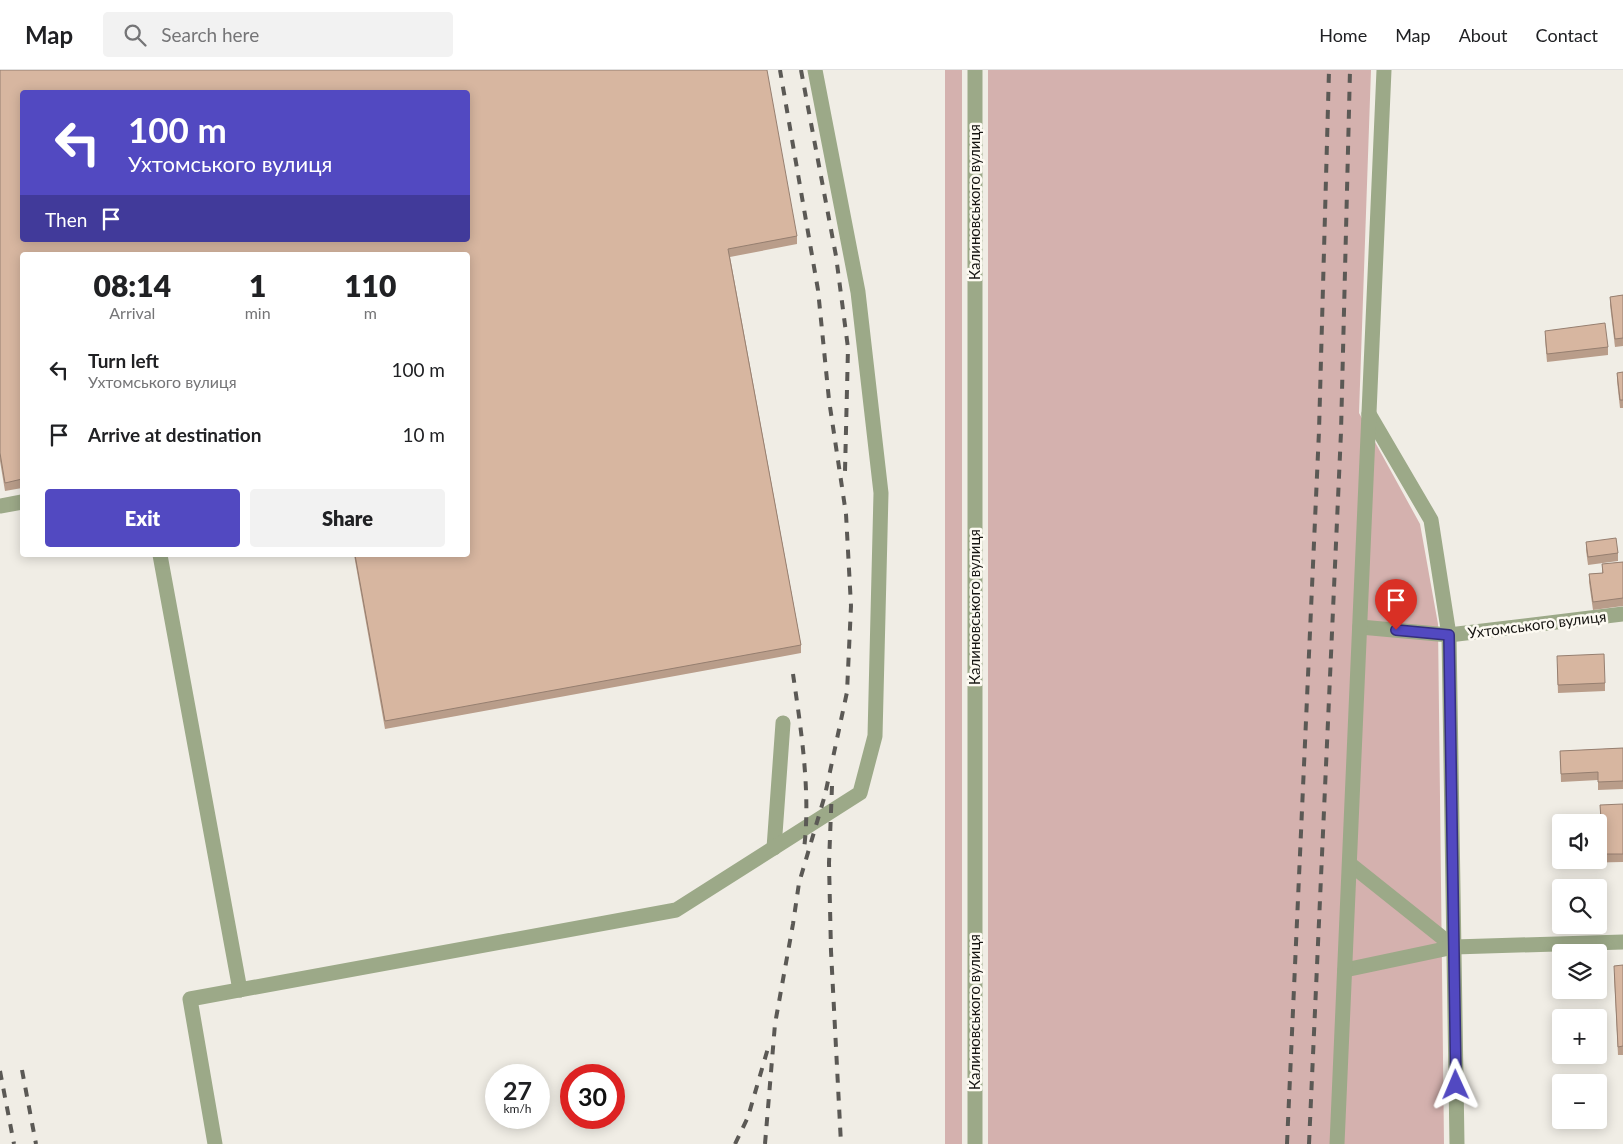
<!DOCTYPE html>
<html lang="en">
<head>
<meta charset="utf-8">
<style>
	body { margin:0; font-family:Lato,sans-serif; background:#f2f2f2; color:#202124; height:100vh; display:flex; flex-direction:column; font-size:19px; white-space:nowrap }
	* { box-sizing:border-box; margin:0 }
	p { font-size:16px; color:#757577 }
	.icon { flex:none; width:28px; height:28px; fill:none; stroke:currentColor; stroke-width:2; stroke-linecap:round; stroke-linejoin:round }
	.map { position:relative; flex:1; overflow:hidden }
	.panel { position:absolute; left:20px; top:182px; width:450px; height:305px; display:flex; flex-direction:column; background:#fff; border-radius:5px; box-shadow:0 2px 12px #0003 }
	.panel>* { flex:none }
	.banner { position:absolute; left:20px; top:20px; width:450px; height:152px; border-radius:5px; box-shadow:0 2px 12px #0003; background:#5249c1; color:#fff; overflow:hidden }
	.tools { position:absolute; left:1552px; top:744px; display:grid; gap:10px }
	.tools a { display:grid; place-items:center; width:55px; height:55px; border-radius:5px; background:#fff; box-shadow:0 2px 12px #0003; font-size:25px }
	.speed { position:absolute; left:485px; top:994px; display:flex; gap:10px; font-size:25px; font-weight:700; text-align:center }
	.speed>* { display:grid; place-content:center; width:65px; height:65px; border-radius:50%; background:#fff; box-shadow:0 2px 12px #0003; line-height:1 }
	.speed small { font-size:12px; font-weight:400 }
	.speed .limit { border:8px solid #d22; background:#fff; color:#111 }
	.pin { position:absolute; display:grid; place-items:center; width:42px; height:42px; color:#fff; margin:-51px -21px; border-radius:50% 50% 50% 0; rotate:-45deg; box-shadow:0 0 5px #0007 }
	.pin .icon { rotate:45deg }
	.me { position:absolute; width:55px; margin:-28px; rotate:359deg; stroke-linejoin:round; filter:drop-shadow(0 0 4px #0008) }
	.turn { display:flex; align-items:center; gap:18px; height:105px; padding:0 25px; font-size:22px }
	.turn .icon { width:65px; height:65px; stroke-width:2.5 }
	.turn b { display:block; font-size:35px; line-height:42px }
	.then { display:flex; align-items:center; height:48px; padding:0 25px; background:#0003; gap:10px; font-size:19px }
	.eta { display:flex; justify-content:space-evenly; align-items:center; height:85px; text-align:center }
	.eta b { font-size:30px; font-weight:800; line-height:35px }
	.primary-button { display:flex; gap:10px; margin-top:auto; padding:10px 25px }
	.primary-button a { flex:1; height:58px; border-radius:5px; background:#5249c1; color:#fff; font-size:20px; font-weight:800; line-height:58px; text-align:center }
	.primary-button a+a { background:#f2f2f2; color:#202124 }
	ul { padding:0; list-style:none }
	li { display:flex; align-items:center; gap:15px; height:65px; padding:0 25px }
	li div { flex:1 }
	li b { display:block; font-size:19px }
	li em { font-style:normal }
	header { display:flex; align-items:center; gap:30px; box-sizing:border-box; height:70px; padding:0 25px; background:#fff; border-bottom:1px solid #e0e0e0 }
	header strong { font-size:24px }
	nav { display:flex; gap:28px; margin-inline-start:auto; font-size:18px }
	.search { width:350px; height:45px; background:#f2f2f2; display:flex; align-items:center; gap:12px; box-sizing:border-box; padding:0 18px; border-radius:5px; color:#757577; font-size:19px }
	.map>svg:first-child { display:block }
	.grass { fill:#d4b1ae }
	.lines { fill:none; stroke-linecap:round; stroke-linejoin:round }
	.minor { stroke:#9ca988; stroke-width:15 }
	.rail { stroke:#5b5955; stroke-width:4; stroke-dasharray:9 9; stroke-linecap:butt }
	.wall { fill:#b99d8a }
	.building { fill:#d7b6a0; stroke:#967f70; fill-rule:evenodd }
	.route-casing { stroke:#352f7d; stroke-width:12 }
	.route { stroke:#5249c1; stroke-width:9 }
	.labels { text-anchor:middle; stroke-width:5; stroke-linejoin:round; paint-order:stroke }
	.street-label { font-size:15px; fill:#161512; stroke:#fdfaf2 }
</style>
</head>
<body>
<header>
<strong>Map</strong>
<div class="search"><svg class="icon" aria-label="search" viewBox="0 0 24 24"><circle cx="10" cy="10" r="6"/><path d="M15 15l6 6"/></svg>Search here</div>
<nav><a>Home</a><a>Map</a><a>About</a><a>Contact</a></nav>
</header>
<div class="map">
<svg width="1623" height="1074" viewBox="0 0 1623 1074">
	<rect width="100%" height="100%" fill="#f0ede5"/>
	<g class="grass">
		<rect x="945" y="0" width="17" height="1074"/>
		<path d="M 988,0 L 1371,0 L 1359,343 L 1420,454 L 1438,554 L 1444,1074 L 988,1074 Z"/>
	</g>
	<g class="lines">
		<g class="minor">
			<path d="M 1369,344 L 1431,450 L 1449,565 L 1457,1074"/>
			<path d="M 0,436 L 22,432"/>
			<path d="M 160,485 L 240,920"/>
			<path d="M 1360,557 L 1449,565 L 1623,544"/>
			<path d="M 774,778 L 783,653"/>
			<path d="M 1350,794 L 1454,877"/>
			<path d="M 1345,900 L 1454,877 L 1623,872"/>
			<path d="M 215,1074 L 190,929 L 676,840 L 860,723 L 875,666 L 881,423 L 858,222 L 815,0"/>
			<path d="M 975,1074 L 975,0"/>
			<path d="M 1337,1074 L 1384,0"/>
		</g>
		<g class="rail">
			<path d="M 801,0 L 836,186 L 848,278 L 845,401"/>
			<path d="M 793,604 C 801,659 811,723 804,779"/>
			<path d="M 832,716 L 829,793 L 831,881 L 841,1074"/>
			<path d="M 22,1000 L 36,1074"/>
			<path d="M 0,1001 L 14,1074"/>
			<path d="M 735,1074 L 748,1047 L 768,978"/>
			<path d="M 765,1074 L 775,954 L 793,854 L 799,813 L 825,725 L 847,622 L 851,536 L 846,444 L 829,330 L 818,220 L 780,0"/>
			<path d="M 1287,1074 L 1319,361 L 1329,0"/>
			<path d="M 1309,1074 L 1341,362 L 1350,0"/>
		</g>
	</g>
	<g class="wall">
		<path d="M 0,0 L 797,166 L 797,174 L 730,187 L 801,575 L 801,583 L 385,659 L 354,485 L 468,485 L 468,185 L 22,185 L 22,418 L 5,421 L 0,391 Z"/>
		<path d="M 1623,225 L 1623,276 L 1615,277 L 1610,235 L 1610,227 Z"/>
		<path d="M 1545,261 L 1608,277 L 1608,285 L 1547,292 L 1545,269 Z"/>
		<path d="M 1623,302 L 1623,338 L 1620,338 L 1617,311 L 1617,303 Z"/>
		<path d="M 1586,472 L 1618,483 L 1618,491 L 1588,495 L 1586,480 Z"/>
		<path d="M 1623,492 L 1623,536 L 1593,540 L 1589,512 L 1589,504 L 1602,503 L 1602,494 Z"/>
		<path d="M 1557,594 L 1605,613 L 1605,621 L 1558,623 Z"/>
		<path d="M 1623,678 L 1623,719 L 1598,720 L 1598,710 L 1561,712 L 1560,681 Z"/>
		<path d="M 1600,735 L 1623,746 L 1623,792 L 1575,793 L 1575,790 L 1599,790 L 1599,752 L 1601,749 Z"/>
		<path d="M 1623,895 L 1623,985 L 1618,985 L 1614,904 Z"/>
	</g>
	<g class="building">
		<path d="M 0,0 L 767,0 L 797,166 L 728,179 L 801,575 L 385,651 L 355,485 L 468,485 L 468,185 L 22,185 L 22,409 L 5,413 L 0,383 ZM 22,22 L 468,22 L 468,170 L 22,170 Z"/>
		<path d="M 1623,225 L 1623,268 L 1615,269 L 1610,227 Z"/>
		<path d="M 1605,253 L 1608,277 L 1547,284 L 1545,261 Z"/>
		<path d="M 1623,302 L 1623,330 L 1620,330 L 1617,303 Z"/>
		<path d="M 1616,468 L 1618,483 L 1588,487 L 1586,472 Z"/>
		<path d="M 1623,492 L 1623,528 L 1593,532 L 1589,504 L 1603,503 L 1602,494 Z"/>
		<path d="M 1604,584 L 1605,613 L 1558,615 L 1557,586 Z"/>
		<path d="M 1623,678 L 1623,711 L 1598,712 L 1598,702 L 1561,704 L 1560,681 Z"/>
		<path d="M 1623,734 L 1623,784 L 1599,784 L 1599,752 L 1574,752 L 1574,750 L 1601,749 L 1600,735 Z"/>
		<path d="M 1623,895 L 1623,976 L 1618,977 L 1614,896 Z"/>
	</g>
	<g class="lines">
		<defs>
			<path id="route" d="M 1396,560 L 1449,565 L 1456,1015"/>
		</defs>
		<use href="#route" class="route-casing"/>
		<use href="#route" class="route"/>
	</g>
	<g class="labels">
		<g class="street-label">
			<text transform="translate(975 132) rotate(-90)" y="5">Калиновського вулиця</text>
			<text transform="translate(975 537) rotate(-90)" y="5">Калиновського вулиця</text>
			<text transform="translate(1537 555) rotate(-7)" y="5">Ухтомського вулиця</text>
			<text transform="translate(975 942) rotate(-90)" y="5">Калиновського вулиця</text>
		</g>
	</g>
</svg>
<div class="tools">
<a><svg class="icon" aria-label="sound" viewBox="0 0 24 24"><path d="M4 9h4l5-4v14l-5-4H4zM17 9q2 3 0 6"/></svg></a>
<a><svg class="icon" aria-label="search" viewBox="0 0 24 24"><circle cx="10" cy="10" r="6"/><path d="M15 15l6 6"/></svg></a>
<a><svg class="icon" aria-label="layers" viewBox="0 0 24 24"><path d="M12 4l9 5-9 5-9-5zM3 14l9 5 9-5"/></svg></a>
<a>+</a>
<a>−</a>
</div>
<div class="speed"><div>27<small>km/h</small></div><div class="limit">30</div></div>
<div class="pin" style="left:1396px;top:560px;background:#d93025"><svg class="icon" aria-label="arrive" viewBox="0 0 24 24"><path d="M6 21V4h12l-3 4 3 4H6"/></svg></div>
<svg class="me" style="left:1456px;top:1015px" viewBox="-20 -20 40 40"><path d="M0-17L14 15 0 8-14 15z" fill="#5249c1" stroke="#fff" stroke-width="4"/></svg>
<div class="banner">
<div class="turn"><svg class="icon" aria-label="left" viewBox="0 0 24 24"><path d="M17 20v-9H6M10 6l-5 5 5 5"/></svg><div><b>100 m</b>Ухтомського вулиця</div></div>
<div class="then">Then<svg class="icon" aria-label="arrive" viewBox="0 0 24 24"><path d="M6 21V4h12l-3 4 3 4H6"/></svg></div>
</div>
<section class="panel">
<div class="eta">
<div><b>08:14</b><p>Arrival</p></div>
<div><b>1</b><p>min</p></div>
<div><b>110</b><p>m</p></div>
</div>
<ul>
<li><svg class="icon" aria-label="left" viewBox="0 0 24 24"><path d="M17 20v-9H6M10 6l-5 5 5 5"/></svg><div><b>Turn left</b><p>Ухтомського вулиця</p></div><em>100 m</em></li>
<li><svg class="icon" aria-label="arrive" viewBox="0 0 24 24"><path d="M6 21V4h12l-3 4 3 4H6"/></svg><div><b>Arrive at destination</b></div><em>10 m</em></li>
</ul>
<div class="primary-button"><a>Exit</a><a>Share</a></div>
</section>
</div>
</body>
</html>
